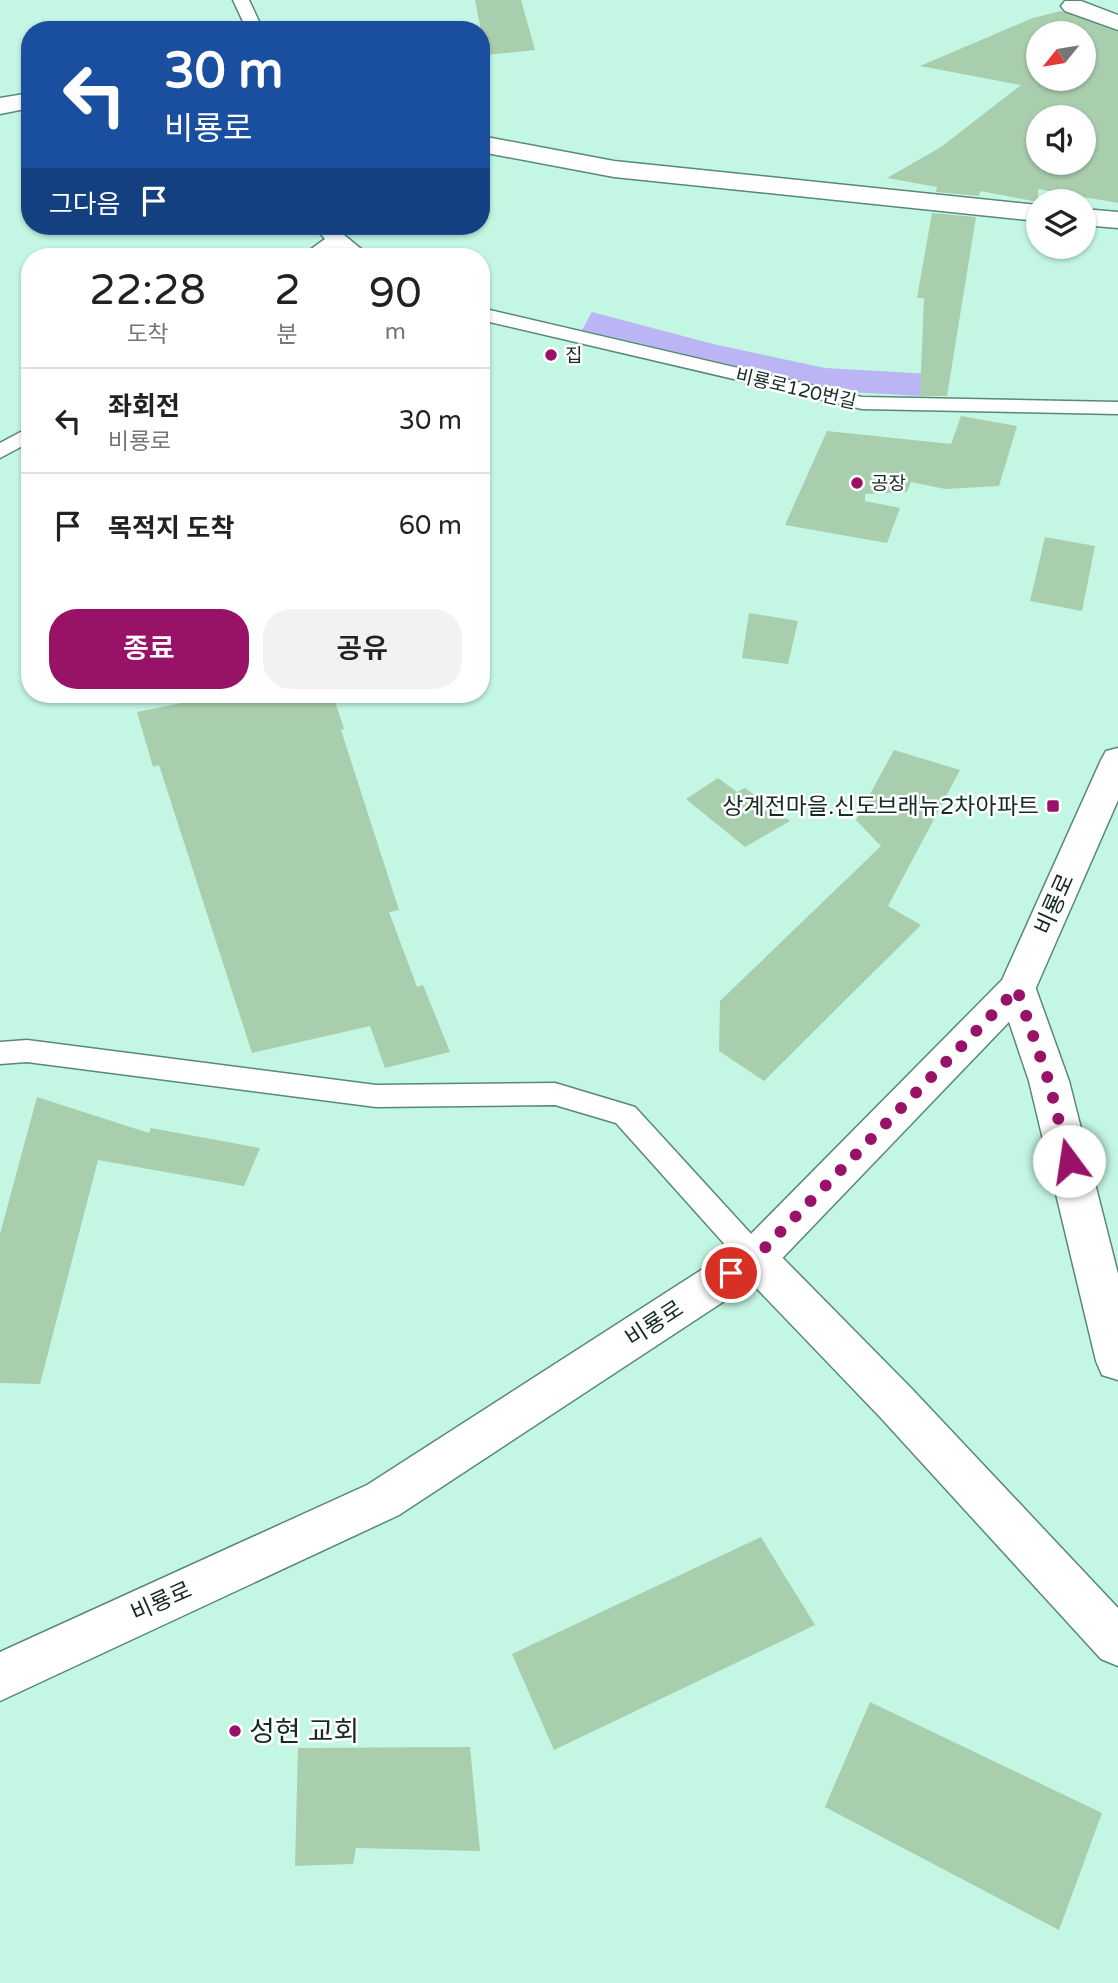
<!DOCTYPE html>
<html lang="ko">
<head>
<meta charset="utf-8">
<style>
	body { margin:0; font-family:"Varela Round","Noto Sans KR",sans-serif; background:#f2f2f2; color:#222; height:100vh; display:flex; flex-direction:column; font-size:26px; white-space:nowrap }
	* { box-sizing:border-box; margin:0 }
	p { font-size:23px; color:#767676 }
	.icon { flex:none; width:38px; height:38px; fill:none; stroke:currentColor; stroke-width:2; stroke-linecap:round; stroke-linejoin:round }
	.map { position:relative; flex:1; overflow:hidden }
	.details { position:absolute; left:21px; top:248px; width:469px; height:455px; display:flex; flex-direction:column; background:#fff; border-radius:28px; box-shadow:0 2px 5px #0004 }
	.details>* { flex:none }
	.guide { position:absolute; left:21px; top:21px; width:469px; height:214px; border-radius:28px; box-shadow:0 2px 5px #0004; background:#1a4fa0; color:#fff; overflow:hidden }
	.needle { width:46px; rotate:240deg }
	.buttons { position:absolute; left:1026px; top:21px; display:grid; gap:14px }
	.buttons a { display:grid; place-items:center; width:70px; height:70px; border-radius:50%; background:#fff; box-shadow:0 2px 5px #0004; font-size:35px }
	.pin { position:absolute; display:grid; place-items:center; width:60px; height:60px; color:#fff; margin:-30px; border:4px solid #fff; border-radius:50%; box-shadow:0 2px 7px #0007 }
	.me { position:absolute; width:77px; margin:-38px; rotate:346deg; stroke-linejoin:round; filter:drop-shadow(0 0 5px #0008) }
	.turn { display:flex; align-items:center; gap:24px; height:147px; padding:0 28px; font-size:32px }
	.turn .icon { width:91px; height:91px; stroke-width:2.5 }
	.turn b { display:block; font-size:49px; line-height:60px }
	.then { display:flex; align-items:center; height:66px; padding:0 28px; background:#0003; gap:14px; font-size:26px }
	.eta { display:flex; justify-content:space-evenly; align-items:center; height:119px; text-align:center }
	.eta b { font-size:42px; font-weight:600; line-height:49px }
	.primary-button { display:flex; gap:14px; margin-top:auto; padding:14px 28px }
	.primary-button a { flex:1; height:80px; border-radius:28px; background:#981367; color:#fff; font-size:28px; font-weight:600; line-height:80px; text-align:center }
	.primary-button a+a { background:#f2f2f2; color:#222 }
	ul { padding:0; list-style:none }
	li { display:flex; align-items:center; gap:21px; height:105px; padding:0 28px; border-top:2px solid #e0e0e0 }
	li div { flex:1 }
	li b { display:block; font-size:26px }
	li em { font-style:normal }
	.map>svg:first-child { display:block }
	.green { fill:#bbb4f5 }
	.building { fill:#a9ceae; fill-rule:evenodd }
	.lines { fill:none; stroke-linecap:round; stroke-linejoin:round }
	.lane-casing { stroke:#588876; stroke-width:3 }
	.street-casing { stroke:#588876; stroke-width:3 }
	.secondary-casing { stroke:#588876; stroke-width:3 }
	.lane { fill:#fff; fill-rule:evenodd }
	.street { fill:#fff; fill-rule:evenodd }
	.secondary { fill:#fff; fill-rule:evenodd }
	.route { stroke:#981367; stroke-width:12; stroke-dasharray:0 21.6 }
	.poi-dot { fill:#981367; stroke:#fff; stroke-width:2.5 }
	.labels { text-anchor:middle; stroke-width:5; stroke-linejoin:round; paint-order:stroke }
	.far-poi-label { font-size:19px; fill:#162b23; stroke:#fff; text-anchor:start }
	.far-street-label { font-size:19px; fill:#162b23; stroke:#fff }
	.poi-label { font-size:23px; fill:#162b23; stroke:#fff; text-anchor:end }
	.street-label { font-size:23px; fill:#162b23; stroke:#fff }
	.near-poi-label { font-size:28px; fill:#162b23; stroke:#fff; text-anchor:start }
</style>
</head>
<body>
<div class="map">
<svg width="1118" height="1983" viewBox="0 0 1118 1983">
	<rect width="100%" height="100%" fill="#c3f7e3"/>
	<path class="green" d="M 592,312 L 713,344 L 825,368 L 931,374 L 923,396 L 847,392 L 582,330 Z"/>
	<g class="building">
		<path d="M 475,0 L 521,0 L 535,50 L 486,55 Z"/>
		<path d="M 1061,11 L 1118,32 L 1118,203 L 1038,189 L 1038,202 L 980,191 L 979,196 L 936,192 L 937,187 L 887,178 L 941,147 L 1021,85 L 920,66 L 1033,18 ZM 1038,33 L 1083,33 L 1083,79 L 1038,79 ZM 1038,117 L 1083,117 L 1083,163 L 1038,163 Z"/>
		<path d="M 932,213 L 976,217 L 947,396 L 920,396 L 924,298 L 917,298 Z"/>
		<path d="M 961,416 L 1017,426 L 999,486 L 945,489 L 911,482 L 907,492 L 865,494 L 865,501 L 900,508 L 887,543 L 785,525 L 827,431 L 951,444 Z"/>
		<path d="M 1045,537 L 1095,546 L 1082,611 L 1030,601 Z"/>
		<path d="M 749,613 L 798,621 L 788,664 L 742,658 Z"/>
		<path d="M 222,695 L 333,695 L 344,729 L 341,730 L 399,910 L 389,912 L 417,987 L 423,985 L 450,1052 L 385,1068 L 370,1026 L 252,1053 L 159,765 L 153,767 L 137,712 Z"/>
		<path d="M 894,750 L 960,770 L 888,906 L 921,925 L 764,1081 L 719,1051 L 720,1001 L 881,846 L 856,820 Z"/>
		<path d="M 718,778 L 737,792 L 745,788 L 790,821 L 745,847 L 686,799 Z"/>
		<path d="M 37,1097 L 149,1133 L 151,1128 L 260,1148 L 244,1186 L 98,1160 L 40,1384 L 0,1383 L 0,1234 Z"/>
		<path d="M 761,1537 L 815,1625 L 554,1750 L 512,1654 Z"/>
		<path d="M 870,1702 L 1102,1813 L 1059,1930 L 825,1807 Z"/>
		<path d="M 470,1747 L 480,1851 L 356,1848 L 353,1864 L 295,1866 L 298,1748 Z"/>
	</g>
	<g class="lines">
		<defs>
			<g id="lane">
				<path d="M 233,0 L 249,0 L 263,30 L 247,30 Z"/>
				<path d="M 314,226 L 333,226 L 371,257 L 350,257 L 336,248 L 321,257 L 300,257 L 325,239 Z"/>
				<path d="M 481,308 L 862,397 L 1118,402 L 1118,414 L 862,409 L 481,320 Z"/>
				<path d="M 30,427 L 30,442 L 0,458 L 0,443 Z"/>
				<path d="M 27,1040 L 376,1085 L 555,1083 L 635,1107 L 765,1249 L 770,1258 L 765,1267 L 755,1270 L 745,1267 L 616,1123 L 555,1105 L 376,1107 L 27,1062 L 0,1064 L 0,1042 Z"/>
			</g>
			<g id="street">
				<path d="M 1065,1 L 1081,1 L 1118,15 L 1118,30 L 1065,11 L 1061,6 Z"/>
				<path d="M 30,93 L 30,108 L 0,114 L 0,98 Z"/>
				<path d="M 481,136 L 614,161 L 1038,205 L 1038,221 L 614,177 L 481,152 Z"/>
				<path d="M 1083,209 L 1118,212 L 1118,228 L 1083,225 Z"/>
				<path d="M 1017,974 L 1031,979 L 1036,989 L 1069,1081 L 1118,1274 L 1118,1380 L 1102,1375 L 1096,1361 L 1029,1081 L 998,989 L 1003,979 Z"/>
				<path d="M 755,1240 L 770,1245 L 912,1389 L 1118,1608 L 1118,1666 L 1101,1659 L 880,1417 L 740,1271 L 734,1258 L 740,1245 Z"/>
			</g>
			<path id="secondary" d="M 1118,748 L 1118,800 L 1031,999 L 770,1271 L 399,1515 L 0,1701 L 0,1652 L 367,1485 L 740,1245 L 1002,980 L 1101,760 L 1106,751 Z"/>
		</defs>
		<use href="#lane" class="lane-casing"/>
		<use href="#street" class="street-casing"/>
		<use href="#secondary" class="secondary-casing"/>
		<use href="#lane" class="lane"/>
		<use href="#street" class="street"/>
		<use href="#secondary" class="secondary"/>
	</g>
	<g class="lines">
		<path class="route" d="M 731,1273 L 755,1258 L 1017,989 L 1049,1082 L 1069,1161"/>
	</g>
	<g class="poi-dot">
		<circle cx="551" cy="355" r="7"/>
		<circle cx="857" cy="483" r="7"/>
		<rect x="1046" y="799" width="14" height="14" rx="3.5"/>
		<circle cx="235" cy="1731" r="7"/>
	</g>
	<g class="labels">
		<g class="far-poi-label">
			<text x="565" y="362">집</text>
			<text x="871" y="490">공장</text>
		</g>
		<g class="far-street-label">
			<text transform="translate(796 388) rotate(13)" y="7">비룡로120번길</text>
		</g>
		<g class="poi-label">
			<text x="1039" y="814">상계전마을.신도브래뉴2차아파트</text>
		</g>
		<g class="street-label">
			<text transform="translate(1054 904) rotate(-66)" y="8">비룡로</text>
			<text transform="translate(654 1323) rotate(-33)" y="8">비룡로</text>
			<text transform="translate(161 1601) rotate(-24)" y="8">비룡로</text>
		</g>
		<g class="near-poi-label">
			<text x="249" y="1741">성현 교회</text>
		</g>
	</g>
</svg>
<div class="buttons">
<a><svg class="needle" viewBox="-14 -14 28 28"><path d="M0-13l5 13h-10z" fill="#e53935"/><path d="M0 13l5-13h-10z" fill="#767676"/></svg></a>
<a><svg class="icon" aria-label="sound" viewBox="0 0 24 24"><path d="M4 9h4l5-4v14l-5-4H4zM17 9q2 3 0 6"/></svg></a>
<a><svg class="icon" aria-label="layers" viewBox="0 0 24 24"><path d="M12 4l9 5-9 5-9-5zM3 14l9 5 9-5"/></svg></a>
</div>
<div class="pin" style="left:731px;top:1273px;background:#d93025"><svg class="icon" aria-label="arrive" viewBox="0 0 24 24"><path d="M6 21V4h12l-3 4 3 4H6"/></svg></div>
<svg class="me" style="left:1069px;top:1161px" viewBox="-20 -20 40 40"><circle r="19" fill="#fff"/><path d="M0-13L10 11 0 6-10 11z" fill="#981367"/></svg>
<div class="guide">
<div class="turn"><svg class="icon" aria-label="left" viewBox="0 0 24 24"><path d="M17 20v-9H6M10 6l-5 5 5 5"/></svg><div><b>30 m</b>비룡로</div></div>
<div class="then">그다음<svg class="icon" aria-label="arrive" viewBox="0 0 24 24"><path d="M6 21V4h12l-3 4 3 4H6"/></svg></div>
</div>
<section class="details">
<div class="eta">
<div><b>22:28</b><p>도착</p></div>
<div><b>2</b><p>분</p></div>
<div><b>90</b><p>m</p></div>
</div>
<ul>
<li><svg class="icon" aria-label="left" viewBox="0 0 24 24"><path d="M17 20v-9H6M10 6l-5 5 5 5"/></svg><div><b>좌회전</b><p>비룡로</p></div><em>30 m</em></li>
<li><svg class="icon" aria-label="arrive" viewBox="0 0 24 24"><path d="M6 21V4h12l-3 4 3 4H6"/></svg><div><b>목적지 도착</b></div><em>60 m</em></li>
</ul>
<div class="primary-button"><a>종료</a><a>공유</a></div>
</section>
</div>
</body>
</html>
